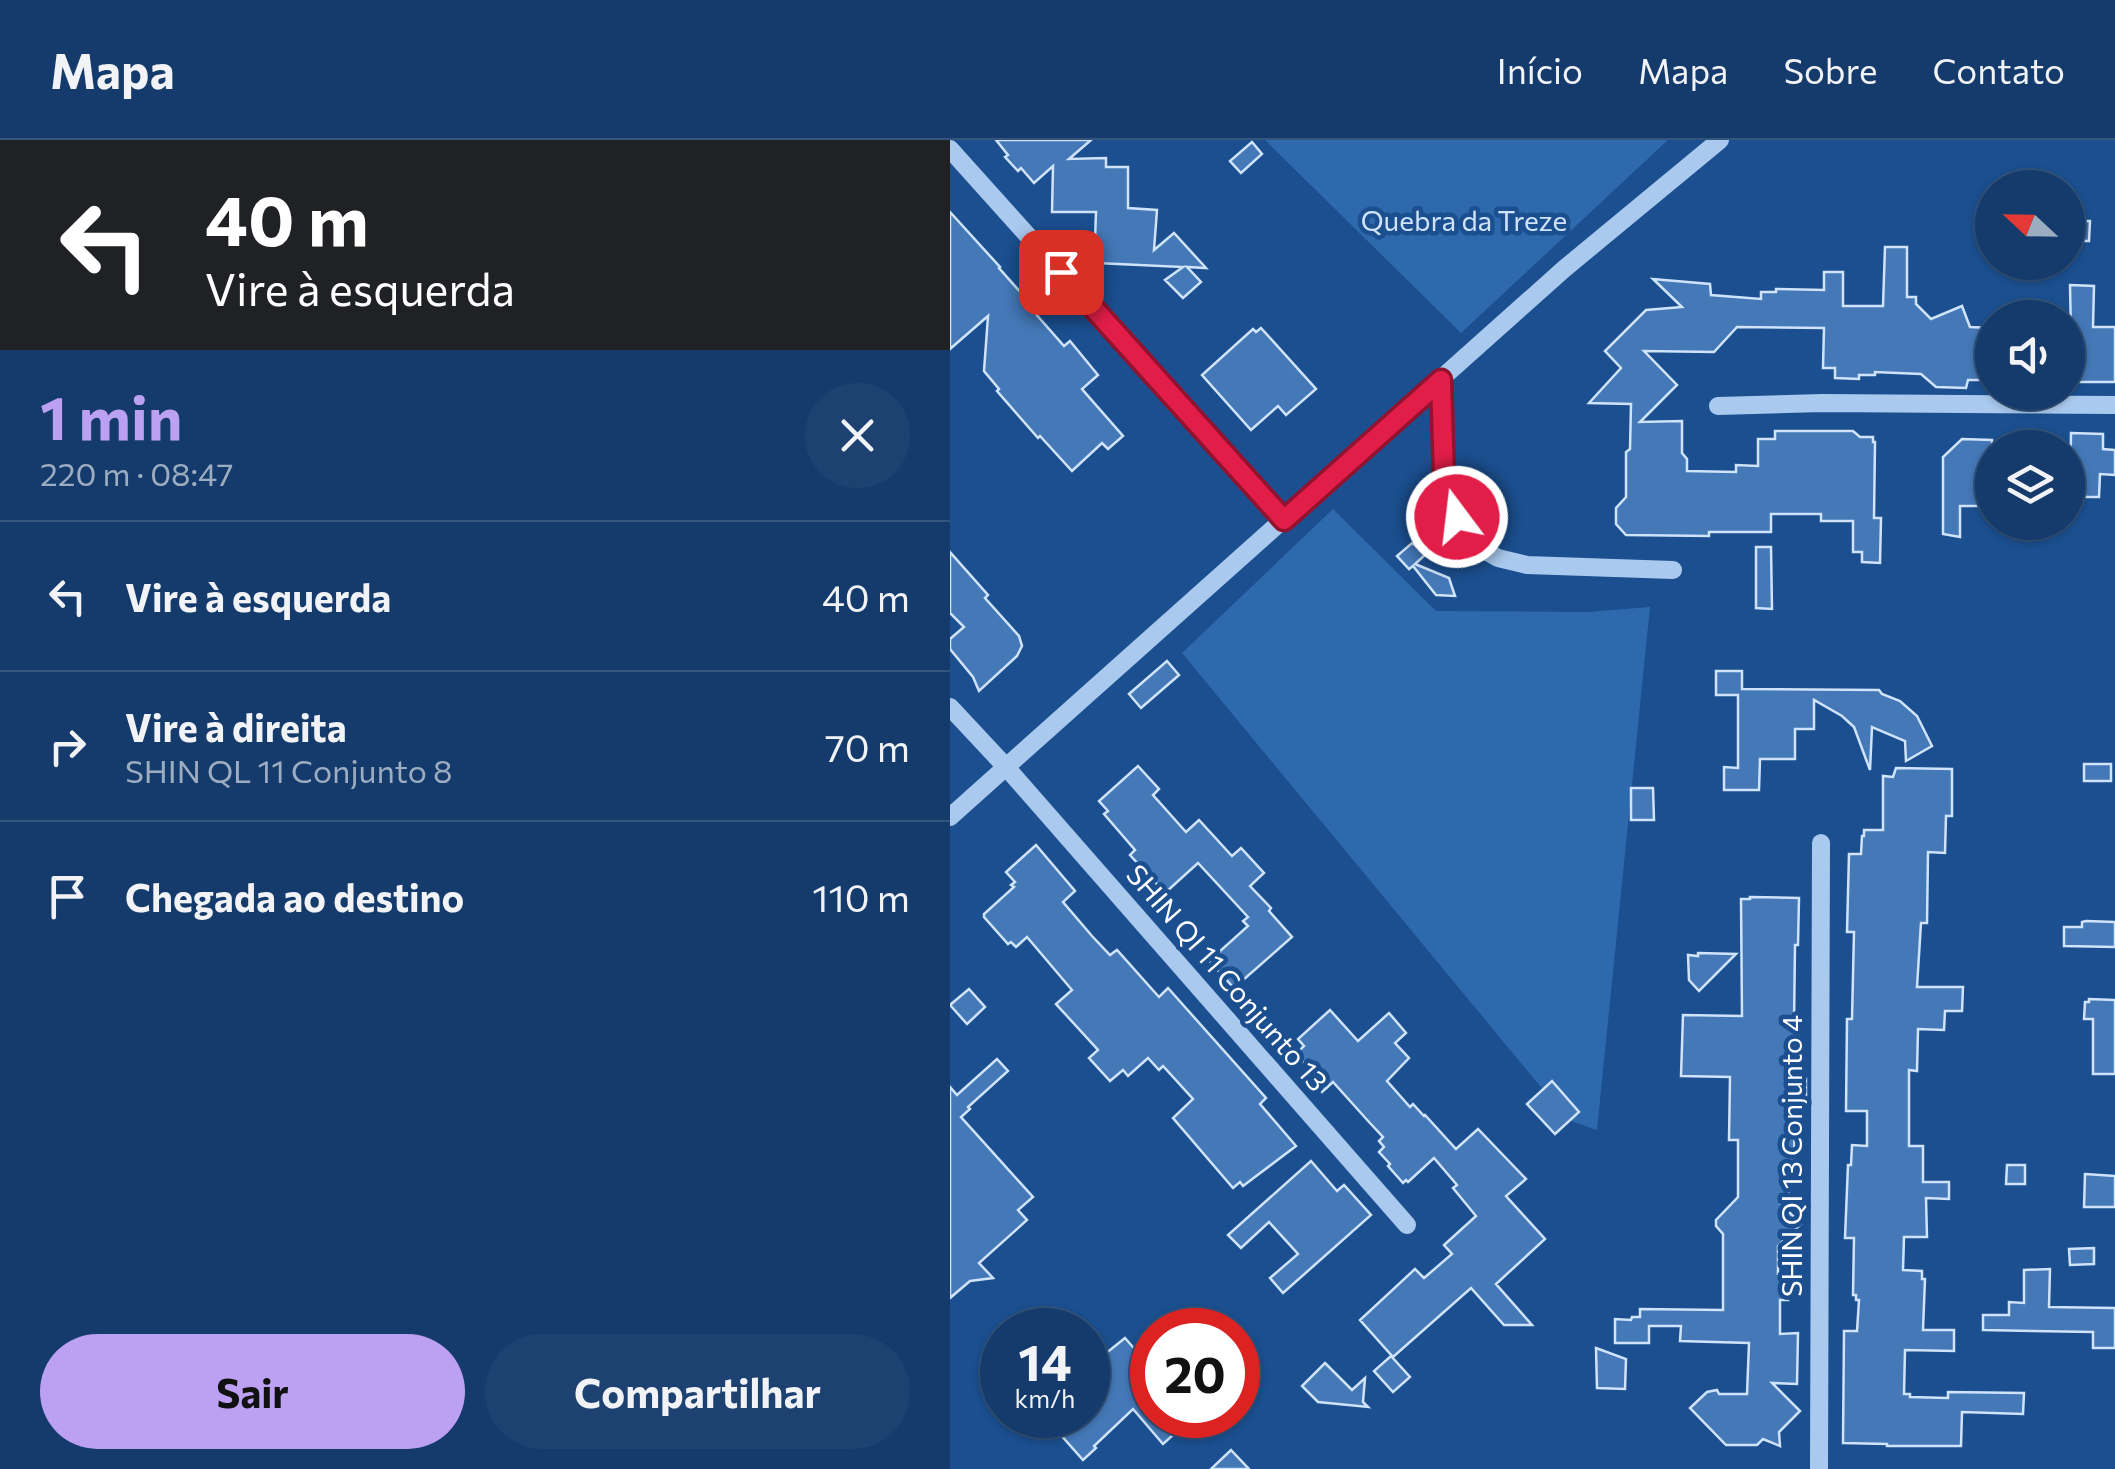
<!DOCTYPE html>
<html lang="pt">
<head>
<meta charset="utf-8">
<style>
	body { margin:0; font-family:Commissioner,sans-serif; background:#1d4271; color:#f1f3f6; height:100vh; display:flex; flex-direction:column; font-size:38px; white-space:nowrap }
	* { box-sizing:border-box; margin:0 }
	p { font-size:32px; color:#9dadc1 }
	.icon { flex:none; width:55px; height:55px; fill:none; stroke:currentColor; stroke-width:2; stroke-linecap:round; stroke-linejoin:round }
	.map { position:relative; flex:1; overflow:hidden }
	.details { display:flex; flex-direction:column; background:#143b6b; width:950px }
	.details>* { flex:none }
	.banner { background:#202124; color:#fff; overflow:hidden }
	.needle { width:65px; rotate:292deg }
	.buttons { position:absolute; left:1025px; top:30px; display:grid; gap:20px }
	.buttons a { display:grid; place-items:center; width:110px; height:110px; border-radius:50%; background:#143b6b; box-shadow:0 2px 8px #0004,0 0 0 2px #33557e; font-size:50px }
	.speed { position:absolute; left:30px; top:1168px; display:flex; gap:20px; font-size:50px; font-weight:700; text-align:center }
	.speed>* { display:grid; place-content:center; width:130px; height:130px; border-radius:50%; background:#143b6b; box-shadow:0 2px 8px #0004,0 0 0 2px #33557e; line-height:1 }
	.speed small { font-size:25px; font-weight:400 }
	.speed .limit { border:15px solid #d22; background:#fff; color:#111 }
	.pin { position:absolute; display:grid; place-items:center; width:85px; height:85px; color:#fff; margin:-42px; border-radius:20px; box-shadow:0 5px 15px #0006 }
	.me { position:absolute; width:110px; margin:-55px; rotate:345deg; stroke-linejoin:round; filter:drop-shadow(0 0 8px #0008) }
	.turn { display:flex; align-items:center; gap:35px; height:210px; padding:0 40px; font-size:45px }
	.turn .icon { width:130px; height:130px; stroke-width:2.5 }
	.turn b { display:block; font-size:70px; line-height:85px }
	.round { display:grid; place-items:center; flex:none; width:105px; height:105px; border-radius:52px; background:#1d4271 }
	.headline { display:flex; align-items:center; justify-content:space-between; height:170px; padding:0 40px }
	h1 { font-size:60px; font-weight:700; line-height:75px; color:#bca0f2 }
	.action { display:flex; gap:20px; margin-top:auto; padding:20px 40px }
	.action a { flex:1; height:115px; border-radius:60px; background:#bca0f2; color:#111; font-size:40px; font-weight:700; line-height:115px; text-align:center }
	.action a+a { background:#1d4271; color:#f1f3f6 }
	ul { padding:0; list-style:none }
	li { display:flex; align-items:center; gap:30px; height:150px; padding:0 40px; border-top:2px solid #33557e }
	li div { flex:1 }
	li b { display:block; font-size:38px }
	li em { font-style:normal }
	header { display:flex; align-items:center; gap:60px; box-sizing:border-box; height:140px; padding:0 50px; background:#143b6b; border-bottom:2px solid #33557e }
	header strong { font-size:48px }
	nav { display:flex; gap:55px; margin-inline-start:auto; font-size:35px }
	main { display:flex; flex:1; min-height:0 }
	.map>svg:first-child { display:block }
	.green { fill:#2e69ad }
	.building { fill:#4478b7; stroke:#cfe3fa; stroke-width:2.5 }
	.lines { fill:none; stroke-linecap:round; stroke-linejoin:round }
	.minor { stroke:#a9c9ee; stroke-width:18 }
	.route-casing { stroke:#92132f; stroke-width:25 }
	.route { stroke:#e11d48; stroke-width:18 }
	.labels { text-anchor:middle; stroke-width:9; stroke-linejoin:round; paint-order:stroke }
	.park-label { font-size:28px; fill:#cfe3fa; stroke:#1b4f8f }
	.street-label { font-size:28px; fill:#fff; stroke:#1b4f8f }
</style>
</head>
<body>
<header>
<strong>Mapa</strong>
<nav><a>Início</a><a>Mapa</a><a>Sobre</a><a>Contato</a></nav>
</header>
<main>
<section class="details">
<div class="banner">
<div class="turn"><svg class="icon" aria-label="left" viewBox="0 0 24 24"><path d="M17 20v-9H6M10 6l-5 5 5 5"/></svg><div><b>40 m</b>Vire à esquerda</div></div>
</div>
<div class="headline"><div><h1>1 min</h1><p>220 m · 08:47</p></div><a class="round"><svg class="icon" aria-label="close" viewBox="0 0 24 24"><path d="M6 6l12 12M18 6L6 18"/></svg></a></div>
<ul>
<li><svg class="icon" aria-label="left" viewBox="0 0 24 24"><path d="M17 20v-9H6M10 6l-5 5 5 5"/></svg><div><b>Vire à esquerda</b></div><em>40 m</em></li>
<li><svg class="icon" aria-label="right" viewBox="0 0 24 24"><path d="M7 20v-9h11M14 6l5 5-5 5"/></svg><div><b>Vire à direita</b><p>SHIN QL 11 Conjunto 8</p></div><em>70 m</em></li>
<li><svg class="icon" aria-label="arrive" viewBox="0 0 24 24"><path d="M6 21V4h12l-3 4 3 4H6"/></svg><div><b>Chegada ao destino</b></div><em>110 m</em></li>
</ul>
<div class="action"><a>Sair</a><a>Compartilhar</a></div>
</section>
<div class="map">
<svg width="1165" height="1329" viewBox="0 0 1165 1329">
	<rect width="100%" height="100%" fill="#1b4f8f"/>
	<g class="green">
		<path d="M 315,0 L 718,0 L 511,193 Z"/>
		<path d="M 383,369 L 486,471 L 637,472 L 700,467 L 647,990 L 618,980 L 232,513 Z"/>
	</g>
	<g class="building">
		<path d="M 46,0 L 141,0 L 119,19 L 156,18 L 156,27 L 178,27 L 178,68 L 207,70 L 204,110 L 224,93 L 256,128 L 237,127 L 251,142 L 233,158 L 215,140 L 233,127 L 147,123 L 148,100 L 145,100 L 146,72 L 102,72 L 103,26 L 84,43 L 71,28 L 68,31 L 55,17 L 58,15 Z"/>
		<path d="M 302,2 L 312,14 L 291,33 L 280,21 Z"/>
		<path d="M 0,72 L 50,127 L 49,128 L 87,171 L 85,173 L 114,206 L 120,201 L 148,235 L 132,249 L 173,296 L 158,309 L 152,303 L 122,331 L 90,296 L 88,298 L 47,251 L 49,249 L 34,231 L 38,176 L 0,209 Z"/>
		<path d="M 1121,81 L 1140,81 L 1139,101 L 1120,101 Z"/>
		<path d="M 935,107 L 957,107 L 957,157 L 966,157 L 966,164 L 981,179 L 1012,166 L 1020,187 L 1042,188 L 1042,240 L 1018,240 L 1016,248 L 986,247 L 971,234 L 925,232 L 925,235 L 909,235 L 909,239 L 885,238 L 885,228 L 873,228 L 874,188 L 787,187 L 764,212 L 694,211 L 727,245 L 690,282 L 732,281 L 732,313 L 737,319 L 737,331 L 786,332 L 786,325 L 808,326 L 808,299 L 825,299 L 825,291 L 903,291 L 910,297 L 923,297 L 923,302 L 925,302 L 924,378 L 931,378 L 930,423 L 912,422 L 912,412 L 903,412 L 903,381 L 871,381 L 871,374 L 821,374 L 821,392 L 759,392 L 759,396 L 676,395 L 666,384 L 666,368 L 676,357 L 676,312 L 680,309 L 681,264 L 639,263 L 671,228 L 655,211 L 696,170 L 732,167 L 703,139 L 760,144 L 761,155 L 811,159 L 811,152 L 826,152 L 826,149 L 874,150 L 874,132 L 893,132 L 893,166 L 933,166 Z"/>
		<path d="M 1120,145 L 1144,146 L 1143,187 L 1165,187 L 1165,242 L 1122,242 Z"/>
		<path d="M 311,188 L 366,249 L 336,275 L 328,266 L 301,290 L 252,235 L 303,189 L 306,192 Z"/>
		<path d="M 1121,293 L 1153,294 L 1153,309 L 1165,310 L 1165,335 L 1150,334 L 1149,357 L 1120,357 Z"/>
		<path d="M 1012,299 L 1042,300 L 1042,366 L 1010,366 L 1010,397 L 993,394 L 993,317 Z"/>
		<path d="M 462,403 L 476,414 L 465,424 L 499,438 L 505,456 L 486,455 L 463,426 L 459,429 L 447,416 Z"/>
		<path d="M 806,407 L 821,407 L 822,469 L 806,468 Z"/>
		<path d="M 0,412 L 38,455 L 35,458 L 69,496 L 72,506 L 67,516 L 29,551 L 23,537 L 0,509 L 0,499 L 14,487 L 0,473 Z"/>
		<path d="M 217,521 L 229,535 L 191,568 L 179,554 Z"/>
		<path d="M 766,531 L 792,531 L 792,549 L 929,550 L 932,554 L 950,561 L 967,576 L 982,606 L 956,621 L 955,601 L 922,587 L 920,630 L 904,587 L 892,576 L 864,560 L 864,589 L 845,589 L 845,619 L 810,619 L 809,650 L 774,650 L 774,627 L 788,628 L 788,555 L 766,555 Z"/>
		<rect x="1134" y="624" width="27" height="17"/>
		<path d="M 188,626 L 209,649 L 203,655 L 236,692 L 249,680 L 282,716 L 291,708 L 314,733 L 300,746 L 321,768 L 319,771 L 342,797 L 284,848 L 259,821 L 298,786 L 293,781 L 298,777 L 248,723 L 215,753 L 180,715 L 185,710 L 154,674 L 158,671 L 149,661 Z"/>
		<path d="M 946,628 L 1002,629 L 1002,676 L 996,676 L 995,713 L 978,712 L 977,783 L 971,783 L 967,847 L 1013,847 L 1012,871 L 995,871 L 994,890 L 968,889 L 967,931 L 959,930 L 959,1006 L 973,1006 L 973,1042 L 999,1042 L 999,1059 L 976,1058 L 977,1097 L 954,1097 L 953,1130 L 972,1131 L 972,1139 L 975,1139 L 973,1190 L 1004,1190 L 1004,1211 L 955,1210 L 954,1254 L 960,1254 L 960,1257 L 998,1258 L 998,1252 L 1074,1253 L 1073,1274 L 1012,1272 L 1011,1306 L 937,1306 L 937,1304 L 893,1303 L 894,1191 L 907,1191 L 909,1160 L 906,1160 L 906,1155 L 903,1155 L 904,1098 L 895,1098 L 898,1025 L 901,1025 L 902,1005 L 917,1006 L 917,971 L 896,971 L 897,879 L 902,879 L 904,792 L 897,792 L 899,714 L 911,714 L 912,696 L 914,696 L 914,690 L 933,690 L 933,636 L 943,637 Z"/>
		<path d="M 681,648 L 703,648 L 704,680 L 681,680 Z"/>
		<path d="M 86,705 L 125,751 L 113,762 L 142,796 L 160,815 L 167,810 L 209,857 L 218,848 L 316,958 L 310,964 L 346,1006 L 293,1046 L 290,1042 L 283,1048 L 223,978 L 243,959 L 213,926 L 209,930 L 198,918 L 178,936 L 173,930 L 160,941 L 139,918 L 148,910 L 106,864 L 122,850 L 77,797 L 66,807 L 61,802 L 58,804 L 34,777 L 34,774 L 64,747 L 61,745 L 65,742 L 56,732 Z"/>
		<path d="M 800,757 L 849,758 L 848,805 L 845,805 L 844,884 L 849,884 L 848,939 L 856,939 L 856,965 L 851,965 L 850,985 L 845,985 L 843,1045 L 831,1064 L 851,1084 L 828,1106 L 828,1134 L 848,1135 L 848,1152 L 838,1152 L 838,1160 L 830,1160 L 830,1194 L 848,1193 L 847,1244 L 822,1243 L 850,1271 L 829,1292 L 830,1306 L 813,1299 L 807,1305 L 776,1305 L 740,1268 L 757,1252 L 767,1250 L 769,1254 L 797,1254 L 799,1203 L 730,1201 L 731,1186 L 699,1186 L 699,1203 L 665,1203 L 665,1179 L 681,1180 L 682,1177 L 690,1177 L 690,1169 L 773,1170 L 773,1094 L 766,1086 L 766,1080 L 788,1057 L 788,1000 L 779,1000 L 780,937 L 731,936 L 733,875 L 792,876 L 791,759 L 800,759 Z"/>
		<path d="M 1136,781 L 1165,782 L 1165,807 L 1114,806 L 1114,787 L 1132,787 L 1132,782 Z"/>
		<path d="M 748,813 L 786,814 L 749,851 L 739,840 L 738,815 L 748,816 Z"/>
		<path d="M 19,849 L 35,867 L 17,884 L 0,865 Z"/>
		<path d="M 1139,859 L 1165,860 L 1165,934 L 1143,934 L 1143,879 L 1134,879 L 1135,862 L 1139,862 Z"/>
		<path d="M 380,870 L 408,901 L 439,873 L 456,893 L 445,903 L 459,918 L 437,941 L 460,967 L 463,964 L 474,976 L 475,975 L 506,1009 L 528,989 L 576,1039 L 556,1056 L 595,1099 L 546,1144 L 582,1185 L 554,1185 L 521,1148 L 443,1217 L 410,1180 L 465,1129 L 474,1138 L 502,1114 L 494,1105 L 526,1076 L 503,1048 L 507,1045 L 484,1018 L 458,1042 L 456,1040 L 453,1043 L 438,1026 L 440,1024 L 429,1012 L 434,1007 L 429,1001 L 433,997 L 419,982 L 383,942 L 372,952 L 356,934 L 360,930 L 346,914 L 354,906 L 348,899 Z"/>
		<path d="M 47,919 L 58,931 L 18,967 L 20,969 L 11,977 L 83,1057 L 68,1070 L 77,1080 L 29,1123 L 43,1138 L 20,1141 L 0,1158 L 0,947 L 7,955 Z"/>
		<path d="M 602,941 L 629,972 L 605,994 L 577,964 Z"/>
		<path d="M 361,1021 L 387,1051 L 394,1045 L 421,1075 L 333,1153 L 320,1138 L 348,1114 L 319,1082 L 291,1108 L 278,1095 Z"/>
		<path d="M 1057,1025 L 1075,1025 L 1075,1044 L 1056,1044 Z"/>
		<path d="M 1135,1034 L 1165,1036 L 1165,1067 L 1134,1067 Z"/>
		<path d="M 1144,1108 L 1144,1124 L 1120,1125 L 1119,1109 Z"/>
		<path d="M 1100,1129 L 1099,1167 L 1165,1168 L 1165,1208 L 1143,1208 L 1143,1192 L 1033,1190 L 1033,1175 L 1059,1175 L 1059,1162 L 1074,1163 L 1074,1130 Z"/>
		<path d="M 175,1198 L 202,1229 L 202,1275 L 221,1275 L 232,1287 L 213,1304 L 183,1269 L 144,1306 L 146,1308 L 133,1320 L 102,1285 L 105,1282 L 101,1275 L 138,1275 L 138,1254 L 146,1247 L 138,1236 L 138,1231 L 146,1224 L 145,1222 Z"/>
		<path d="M 646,1208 L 676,1219 L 675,1249 L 647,1248 Z"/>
		<path d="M 441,1216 L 460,1237 L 443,1252 L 424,1231 Z"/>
		<path d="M 375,1223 L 402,1250 L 415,1238 L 413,1262 L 418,1267 L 368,1262 L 352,1246 Z"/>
		<path d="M 281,1310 L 299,1329 L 261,1329 Z"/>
	</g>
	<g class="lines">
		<g class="minor">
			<path d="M 0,9 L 334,381"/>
			<path d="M 491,239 L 494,336 L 507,377 L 522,403 L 548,418 L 577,425 L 723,430"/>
			<path d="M 768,266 L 872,263 L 1165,265"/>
			<path d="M 0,567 L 56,627 L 457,1085"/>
			<path d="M 0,677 L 614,129 L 770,0"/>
			<path d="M 869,1329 L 871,703"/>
		</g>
	</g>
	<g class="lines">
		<defs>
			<path id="route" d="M 111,132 L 334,380 L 491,240 L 494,336 L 507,377"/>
		</defs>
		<use href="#route" class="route-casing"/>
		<use href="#route" class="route"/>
	</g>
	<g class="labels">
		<g class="park-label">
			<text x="514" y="91">Quebra da Treze</text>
		</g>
		<g class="street-label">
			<text transform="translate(277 838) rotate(49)" y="10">SHIN QI 11 Conjunto 13</text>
			<text transform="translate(842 1016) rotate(-90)" y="10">SHIN QI 13 Conjunto 4</text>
		</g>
	</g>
</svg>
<div class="buttons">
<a><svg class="needle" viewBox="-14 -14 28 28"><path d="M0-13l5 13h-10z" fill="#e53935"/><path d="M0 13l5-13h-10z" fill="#9dadc1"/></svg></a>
<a><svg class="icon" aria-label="sound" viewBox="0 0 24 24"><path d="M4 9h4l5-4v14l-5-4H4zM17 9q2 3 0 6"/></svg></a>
<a><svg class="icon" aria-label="layers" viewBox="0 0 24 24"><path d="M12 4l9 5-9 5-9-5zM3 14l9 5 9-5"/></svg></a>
</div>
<div class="speed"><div>14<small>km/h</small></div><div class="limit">20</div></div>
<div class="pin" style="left:111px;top:132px;background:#d93025"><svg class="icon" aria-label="arrive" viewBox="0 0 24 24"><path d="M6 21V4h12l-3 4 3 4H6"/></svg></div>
<svg class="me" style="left:507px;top:377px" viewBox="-20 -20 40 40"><circle r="17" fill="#e11d48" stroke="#fff" stroke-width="3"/><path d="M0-11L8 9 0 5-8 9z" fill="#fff"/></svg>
</div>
</main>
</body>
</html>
